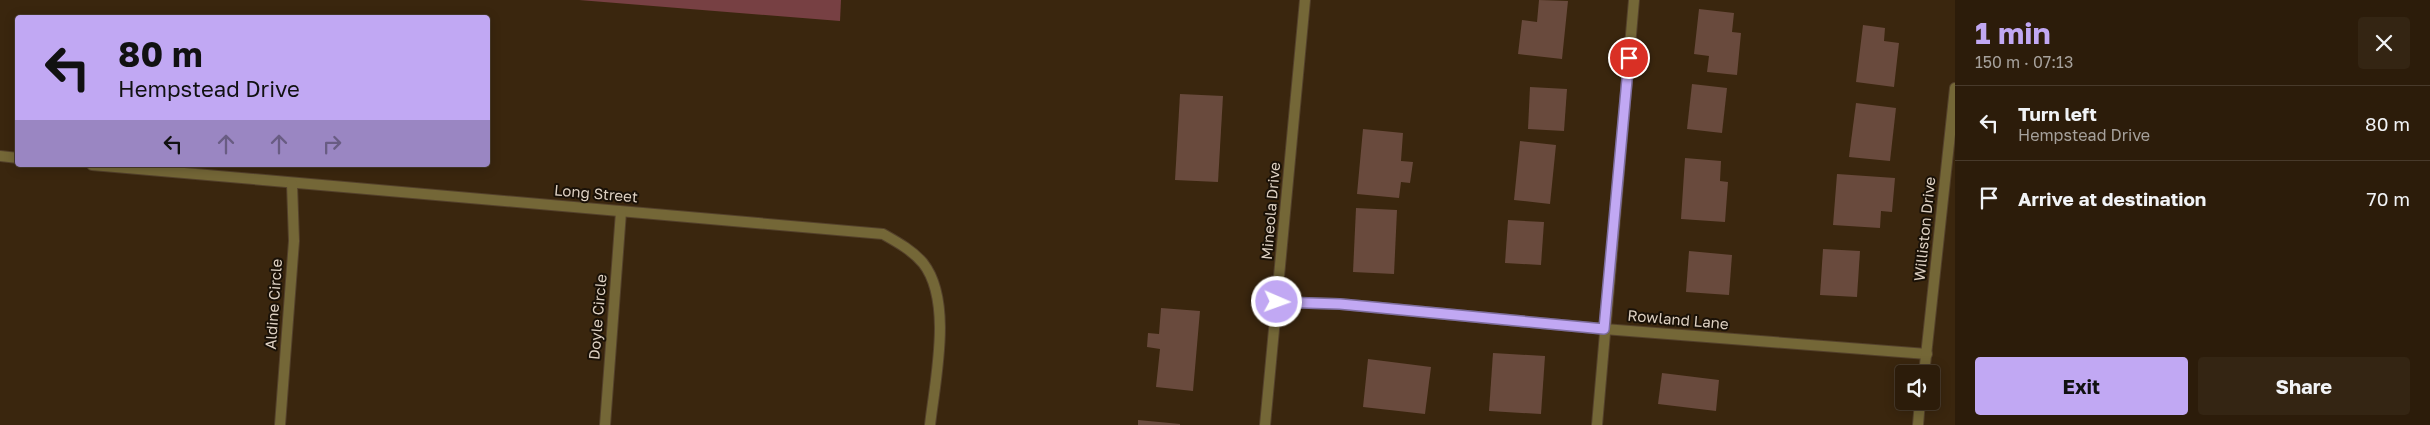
<!DOCTYPE html>
<html lang="en">
<head>
<meta charset="utf-8">
<style>
	body { margin:0; font-family:"Golos Text",sans-serif; background:#342513; color:#f1f3f6; height:100vh; display:flex; flex-direction:column; font-size:19px; white-space:nowrap }
	* { box-sizing:border-box; margin:0 }
	p { font-size:16px; color:#a6a19c }
	.icon { flex:none; width:28px; height:28px; fill:none; stroke:currentColor; stroke-width:2; stroke-linecap:round; stroke-linejoin:round }
	.map { position:relative; flex:1; overflow:hidden }
	.sheet { display:flex; flex-direction:column; background:#2c1c0a; width:475px }
	.sheet>* { flex:none }
	.top-card { position:absolute; left:15px; top:15px; width:475px; height:152px; border-radius:5px; box-shadow:0 2px 12px #0003,0 0 0 1px #483a2b; background:#c1a8f3; color:#111; overflow:hidden }
	.controls { position:absolute; left:1895px; top:365px; display:grid; gap:10px }
	.controls a { display:grid; place-items:center; width:45px; height:45px; border-radius:5px; background:#2c1c0a; box-shadow:0 2px 12px #0003,0 0 0 1px #483a2b; font-size:25px }
	.pin { position:absolute; display:grid; place-items:center; width:42px; height:42px; color:#fff; margin:-21px; border:2px solid #fff; border-radius:50%; box-shadow:0 1px 5px #0007 }
	.me { position:absolute; width:55px; margin:-28px; rotate:92deg; stroke-linejoin:round; filter:drop-shadow(0 0 4px #0008) }
	.turn { display:flex; align-items:center; gap:18px; height:105px; padding:0 20px; font-size:22px }
	.turn .icon { width:65px; height:65px; stroke-width:2.5 }
	.turn b { display:block; font-size:35px; line-height:42px }
	.lanes { display:flex; align-items:center; height:48px; padding:0 20px; background:#0003; justify-content:center; gap:25px; direction:ltr }
	.lanes .off { opacity:.35 }
	.round { display:grid; place-items:center; flex:none; width:52px; height:52px; border-radius:5px; background:#342513 }
	.head { display:flex; align-items:center; justify-content:space-between; height:85px; padding:0 20px }
	h1 { font-size:30px; font-weight:700; line-height:38px; color:#c1a8f3 }
	.primary-button { display:flex; gap:10px; margin-top:auto; padding:10px 20px }
	.primary-button a { flex:1; height:58px; border-radius:5px; background:#c1a8f3; color:#111; font-size:20px; font-weight:700; line-height:58px; text-align:center }
	.primary-button a+a { background:#342513; color:#f1f3f6 }
	ul { padding:0; list-style:none }
	li { display:flex; align-items:center; gap:15px; height:75px; padding:0 20px; border-top:1px solid #483a2b }
	li div { flex:1 }
	li b { display:block; font-size:19px }
	li em { font-style:normal }
	main { display:flex; flex:1; min-height:0 }
	.map>svg:first-child { display:block }
	.green { fill:#774043 }
	.building { fill:#694a3d }
	.lines { fill:none; stroke-linecap:round; stroke-linejoin:round }
	.minor-casing { stroke:#54412b; stroke-width:12 }
	.minor { stroke:#746737; stroke-width:10 }
	.route-casing { stroke:#7d6d9e; stroke-width:12 }
	.route { stroke:#c1a8f3; stroke-width:9 }
	.labels { text-anchor:middle; stroke-width:4; stroke-linejoin:round; paint-order:stroke }
	.street-label { font-size:15px; fill:#ddd0c2; stroke:#1a1107 }
</style>
</head>
<body>
<main>
<div class="map">
<svg width="1955" height="425" viewBox="0 0 1955 425">
	<rect width="100%" height="100%" fill="#3a260e"/>
	<path class="green" d="M 579,0 L 841,0 L 840,21 Z"/>
	<g class="building">
		<path d="M 1539,0 L 1568,1 L 1562,59 L 1518,54 L 1522,20 L 1537,22 Z"/>
		<path d="M 1699,9 L 1734,13 L 1732,32 L 1741,33 L 1737,75 L 1707,72 L 1709,56 L 1694,54 Z"/>
		<path d="M 1863,25 L 1885,28 L 1884,41 L 1899,43 L 1894,87 L 1856,82 Z"/>
		<path d="M 1692,84 L 1727,88 L 1722,133 L 1687,129 Z"/>
		<path d="M 1530,87 L 1567,89 L 1564,131 L 1528,129 Z"/>
		<path d="M 1180,94 L 1223,96 L 1218,182 L 1175,180 Z"/>
		<path d="M 1856,103 L 1896,108 L 1890,161 L 1849,157 Z"/>
		<path d="M 1363,129 L 1403,133 L 1401,161 L 1413,162 L 1410,183 L 1401,182 L 1399,198 L 1357,194 Z"/>
		<path d="M 1520,141 L 1556,145 L 1550,204 L 1514,200 Z"/>
		<path d="M 1685,158 L 1721,161 L 1720,181 L 1728,182 L 1725,222 L 1681,219 Z"/>
		<path d="M 1837,174 L 1895,178 L 1892,212 L 1881,211 L 1880,228 L 1833,225 Z"/>
		<path d="M 1356,208 L 1397,210 L 1394,274 L 1353,272 Z"/>
		<path d="M 1508,220 L 1544,222 L 1541,265 L 1505,263 Z"/>
		<path d="M 1823,249 L 1860,251 L 1857,297 L 1820,295 Z"/>
		<path d="M 1689,251 L 1732,255 L 1729,295 L 1686,292 Z"/>
		<path d="M 1161,308 L 1200,311 L 1193,391 L 1156,387 L 1160,349 L 1147,347 L 1148,333 L 1159,334 Z"/>
		<path d="M 1493,353 L 1545,356 L 1541,414 L 1489,411 Z"/>
		<path d="M 1368,359 L 1431,367 L 1425,414 L 1363,407 Z"/>
		<path d="M 1662,373 L 1719,380 L 1716,411 L 1658,404 Z"/>
		<path d="M 1138,420 L 1180,424 L 1180,425 L 1138,425 Z"/>
	</g>
	<g class="lines">
		<defs>
			<g id="minor">
				<path d="M 0,156 L 18,158"/>
				<path d="M 92,165 L 883,234 C 897,242 912,250 923,263 C 953,301 935,380 930,425"/>
				<path d="M 1277,302 L 1340,304 L 1604,329 L 1927,354"/>
				<path d="M 1924,374 L 1955,88"/>
				<path d="M 280,425 L 294,241 L 292,184"/>
				<path d="M 605,425 L 621,212"/>
				<path d="M 1265,425 L 1305,0"/>
				<path d="M 1597,425 L 1634,0"/>
				<path d="M 1918,425 L 1920,401"/>
			</g>
		</defs>
		<use href="#minor" class="minor-casing"/>
		<use href="#minor" class="minor"/>
	</g>
	<g class="lines">
		<defs>
			<path id="route" d="M 1277,302 L 1340,304 L 1604,329 L 1629,58"/>
		</defs>
		<use href="#route" class="route-casing"/>
		<use href="#route" class="route"/>
	</g>
	<g class="labels">
		<g class="street-label">
			<text transform="translate(596 194) rotate(5)" y="5">Long Street</text>
			<text transform="translate(1271 211) rotate(-85)" y="5">Mineola Drive</text>
			<text transform="translate(1925 229) rotate(-84)" y="5">Williston Drive</text>
			<text transform="translate(274 304) rotate(-86)" y="5">Aldine Circle</text>
			<text transform="translate(598 317) rotate(-85)" y="5">Doyle Circle</text>
			<text transform="translate(1678 320) rotate(5)" y="5">Rowland Lane</text>
		</g>
	</g>
</svg>
<div class="controls">
<a><svg class="icon" aria-label="sound" viewBox="0 0 24 24"><path d="M4 9h4l5-4v14l-5-4H4zM17 9q2 3 0 6"/></svg></a>
</div>
<div class="pin" style="left:1629px;top:58px;background:#d93025"><svg class="icon" aria-label="arrive" viewBox="0 0 24 24"><path d="M6 21V4h12l-3 4 3 4H6"/></svg></div>
<svg class="me" style="left:1277px;top:302px" viewBox="-20 -20 40 40"><circle r="17" fill="#c1a8f3" stroke="#fff" stroke-width="3"/><path d="M0-11L8 9 0 5-8 9z" fill="#fff"/></svg>
<div class="top-card">
<div class="turn"><svg class="icon" aria-label="left" viewBox="0 0 24 24"><path d="M17 20v-9H6M10 6l-5 5 5 5"/></svg><div><b>80 m</b>Hempstead Drive</div></div>
<div class="lanes"><svg class="icon" aria-label="left" viewBox="0 0 24 24"><path d="M17 20v-9H6M10 6l-5 5 5 5"/></svg><svg class="icon off" aria-label="ahead" viewBox="0 0 24 24"><path d="M12 20V5M6 11l6-6 6 6"/></svg><svg class="icon off" aria-label="ahead" viewBox="0 0 24 24"><path d="M12 20V5M6 11l6-6 6 6"/></svg><svg class="icon off" aria-label="right" viewBox="0 0 24 24"><path d="M7 20v-9h11M14 6l5 5-5 5"/></svg></div>
</div>
</div>
<section class="sheet">
<div class="head"><div><h1>1 min</h1><p>150 m · 07:13</p></div><a class="round"><svg class="icon" aria-label="close" viewBox="0 0 24 24"><path d="M6 6l12 12M18 6L6 18"/></svg></a></div>
<ul>
<li><svg class="icon" aria-label="left" viewBox="0 0 24 24"><path d="M17 20v-9H6M10 6l-5 5 5 5"/></svg><div><b>Turn left</b><p>Hempstead Drive</p></div><em>80 m</em></li>
<li><svg class="icon" aria-label="arrive" viewBox="0 0 24 24"><path d="M6 21V4h12l-3 4 3 4H6"/></svg><div><b>Arrive at destination</b></div><em>70 m</em></li>
</ul>
<div class="primary-button"><a>Exit</a><a>Share</a></div>
</section>
</main>
</body>
</html>
